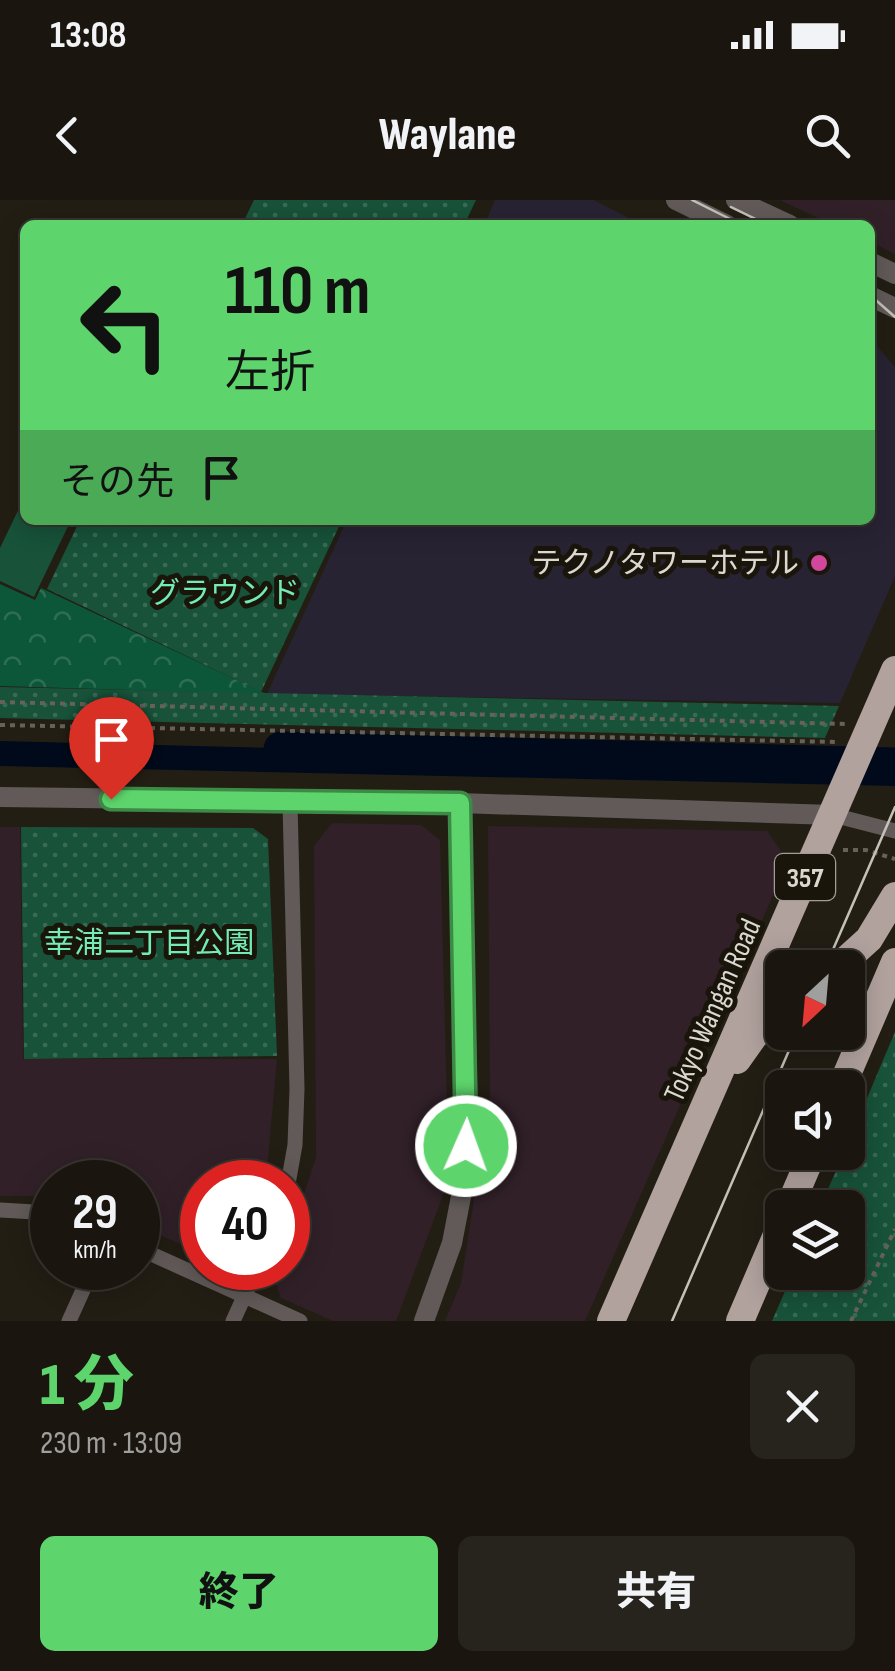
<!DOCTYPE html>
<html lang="ja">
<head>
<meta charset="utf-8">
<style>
	body { margin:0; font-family:"Sofia Sans Condensed","Noto Sans JP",sans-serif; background:#27231d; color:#f1f3f6; height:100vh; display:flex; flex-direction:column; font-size:38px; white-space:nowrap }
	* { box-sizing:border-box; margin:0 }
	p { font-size:32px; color:#9f9f9e }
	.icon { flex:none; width:55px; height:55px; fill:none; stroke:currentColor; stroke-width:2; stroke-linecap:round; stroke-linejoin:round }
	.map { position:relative; height:1121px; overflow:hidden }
	.details { display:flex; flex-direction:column; background:#1a160f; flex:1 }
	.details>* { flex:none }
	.hud { position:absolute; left:20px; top:20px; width:855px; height:305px; border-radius:15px; box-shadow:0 5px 25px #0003,0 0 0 2px #38352f; background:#5dd56c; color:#111; overflow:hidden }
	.needle { width:65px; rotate:206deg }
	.fabs { position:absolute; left:765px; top:750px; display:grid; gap:20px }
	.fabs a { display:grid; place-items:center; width:100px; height:100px; border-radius:15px; background:#1a160f; box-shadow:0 5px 25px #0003,0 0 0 2px #38352f; font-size:50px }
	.speed { position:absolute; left:30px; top:960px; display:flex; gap:20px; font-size:50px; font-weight:700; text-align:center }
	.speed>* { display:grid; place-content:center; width:130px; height:130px; border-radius:50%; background:#1a160f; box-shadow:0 5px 25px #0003,0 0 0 2px #38352f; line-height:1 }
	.speed small { font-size:25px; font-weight:400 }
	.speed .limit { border:15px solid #d22; background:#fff; color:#111 }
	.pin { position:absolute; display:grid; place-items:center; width:85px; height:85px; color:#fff; margin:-102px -42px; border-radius:50% 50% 50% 0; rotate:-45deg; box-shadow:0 0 10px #0007 }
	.pin .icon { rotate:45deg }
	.me { position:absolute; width:110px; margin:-55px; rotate:2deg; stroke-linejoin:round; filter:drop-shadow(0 0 8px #0008) }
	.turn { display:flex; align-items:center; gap:35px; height:210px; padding:0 40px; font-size:45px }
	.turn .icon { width:130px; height:130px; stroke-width:2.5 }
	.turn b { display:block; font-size:70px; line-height:85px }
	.then { display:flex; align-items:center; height:95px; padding:0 40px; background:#0003; gap:20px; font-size:38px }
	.round { display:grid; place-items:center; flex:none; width:105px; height:105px; border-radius:15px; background:#27231d }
	.overview { display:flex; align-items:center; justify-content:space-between; height:170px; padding:0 40px }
	h1 { font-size:60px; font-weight:800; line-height:75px; color:#5dd56c }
	.action { display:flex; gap:20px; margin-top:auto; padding:20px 40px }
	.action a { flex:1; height:115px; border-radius:15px; background:#5dd56c; color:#111; font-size:40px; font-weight:800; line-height:115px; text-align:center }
	.action a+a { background:#27231d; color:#f1f3f6 }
	.status { display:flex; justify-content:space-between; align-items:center; height:70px; padding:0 50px; background:#1a160f; direction:ltr }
	.status svg { height:28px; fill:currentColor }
	header { display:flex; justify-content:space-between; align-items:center; height:130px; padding:0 40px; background:#1a160f; font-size:45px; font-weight:800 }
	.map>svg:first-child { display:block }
	.commercial { fill:#282333 }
	.industrial { fill:#312028 }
	.green { fill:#175239 }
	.forest { fill:url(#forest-crowns) }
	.park { fill:url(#park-dots) }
	.water { fill:#000a1a }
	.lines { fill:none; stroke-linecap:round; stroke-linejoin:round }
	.river { stroke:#000a1a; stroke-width:35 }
	.path { stroke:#666159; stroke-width:4; stroke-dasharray:5 5; stroke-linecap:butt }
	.minor { stroke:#615a59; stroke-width:15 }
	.tertiary { stroke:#615a59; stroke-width:20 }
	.trunk { stroke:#b1a29e; stroke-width:28 }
	.tram { stroke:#c4c1b9; stroke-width:2.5 }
	.route-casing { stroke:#3c8a46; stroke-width:25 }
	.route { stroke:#5dd56c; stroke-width:18 }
	.hotel-dot { fill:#d1479c; stroke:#1a150b; stroke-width:4 }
	.labels { text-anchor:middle; stroke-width:10; stroke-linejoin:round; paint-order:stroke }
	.shield { fill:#1a150b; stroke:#a19e96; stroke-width:2.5 }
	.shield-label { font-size:28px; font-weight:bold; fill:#dbd8d1 }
	.poi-label { font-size:30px; fill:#dbd8d1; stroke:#1a150b; text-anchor:end }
	.park-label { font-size:30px; fill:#73ebb4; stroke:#1a150b }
	.street-label { font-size:30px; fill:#dbd8d1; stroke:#1a150b }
</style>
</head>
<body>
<div class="status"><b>13:08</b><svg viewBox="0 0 49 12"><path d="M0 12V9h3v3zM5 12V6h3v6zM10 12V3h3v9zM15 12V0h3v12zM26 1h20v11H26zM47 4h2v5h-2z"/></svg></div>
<header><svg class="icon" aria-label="back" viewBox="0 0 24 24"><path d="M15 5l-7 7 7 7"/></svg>Waylane<svg class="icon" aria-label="search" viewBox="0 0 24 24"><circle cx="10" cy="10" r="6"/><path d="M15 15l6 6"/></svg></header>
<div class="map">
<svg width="895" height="1121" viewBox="0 0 895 1121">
	<defs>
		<pattern id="forest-crowns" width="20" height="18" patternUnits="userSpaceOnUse" patternTransform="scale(2.5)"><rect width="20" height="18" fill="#0c573a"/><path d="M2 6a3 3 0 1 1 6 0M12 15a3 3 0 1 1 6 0" fill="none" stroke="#2f6e55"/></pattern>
		<pattern id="park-dots" width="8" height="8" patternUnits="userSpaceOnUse" patternTransform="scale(2.5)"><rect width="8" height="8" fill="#175239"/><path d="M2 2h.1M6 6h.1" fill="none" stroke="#386a55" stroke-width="1.8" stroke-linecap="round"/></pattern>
	</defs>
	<rect width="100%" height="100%" fill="#231e14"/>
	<g class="commercial">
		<path d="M 495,0 L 593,0 L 643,25 L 484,25 Z"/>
		<path d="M 870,138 L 895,167 L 895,376 L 840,503 L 267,494 L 347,320 L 870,320 Z"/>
	</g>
	<g class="industrial">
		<path d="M 780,0 L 895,0 L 895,54 L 870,42 L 870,25 L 833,25 Z"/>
		<path d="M 332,623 L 421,625 L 440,640 L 449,979 L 396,1121 L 333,1121 L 281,1098 L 275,1080 L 279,1068 L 288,1068 L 288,1042 L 316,957 L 314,646 Z"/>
		<path d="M 488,626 L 767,631 L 788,661 L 585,1121 L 445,1121 L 461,1083 L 490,897 Z"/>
		<path d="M 0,627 L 20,627 L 23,859 L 277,859 L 267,970 L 263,982 L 202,982 L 202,1053 L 138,1026 L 138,982 L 52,982 L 52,996 L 0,996 Z"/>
	</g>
	<path class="green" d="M 25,296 L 25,320 L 71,320 L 34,397 L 0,381 L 0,348 Z"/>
	<path class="forest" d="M 0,384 L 35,400 L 41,388 L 266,494 L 0,486 Z"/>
	<g class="park">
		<path d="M 254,0 L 476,0 L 464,25 L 242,25 Z"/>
		<path d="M 80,320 L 342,320 L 261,492 L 47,389 Z"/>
		<path d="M 0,487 L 839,506 L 825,538 L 0,518 Z"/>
		<path d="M 21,627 L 253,628 L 268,639 L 277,856 L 24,859 Z"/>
		<path d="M 895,832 L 895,1121 L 772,1121 L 793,1073 L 848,1072 L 848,1008 L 820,1007 L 844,953 L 848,952 L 848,943 Z"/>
	</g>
	<path class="water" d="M 0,541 L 895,564 L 895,586 L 0,566 Z"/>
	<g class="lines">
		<path class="river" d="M 281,549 L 895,565"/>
		<g class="path">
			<path d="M 0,502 L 845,524"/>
			<path d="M 0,525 L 839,542"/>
			<path d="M 843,650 L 866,650 L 895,659"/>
			<path d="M 848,923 L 854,909"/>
			<path d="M 851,1121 L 895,1029"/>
		</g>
		<g class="minor">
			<path d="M 833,615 L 895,631"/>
			<path d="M 288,984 L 295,945 L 297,889 L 290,603"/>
			<path d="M 0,1010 L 52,1013"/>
			<path d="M 138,1048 L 300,1121"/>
			<path d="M 69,1121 L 93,1068"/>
			<path d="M 233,1121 L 257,1068"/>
		</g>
		<g class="tertiary">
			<path d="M 676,0 L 727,25"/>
			<path d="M 736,0 L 790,25"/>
			<path d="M 870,62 L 895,74"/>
			<path d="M 870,96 L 895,108"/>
			<path d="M 0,597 L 459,603 L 833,615"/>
			<path d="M 424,1121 L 452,1043 L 464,981 L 468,910 L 459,603"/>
		</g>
		<g class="trunk">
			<path d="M 837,768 L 869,739 L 895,696"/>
			<path d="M 737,860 L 754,836 L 782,808"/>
			<path d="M 841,888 L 895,762"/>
			<path d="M 789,1008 L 813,952"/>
			<path d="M 611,1121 L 895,470"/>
			<path d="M 740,1121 L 782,1023"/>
		</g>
		<g class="tram">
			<path d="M 692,0 L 742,25"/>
			<path d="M 731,7 L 768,25"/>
			<path d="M 870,95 L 895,117"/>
			<path d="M 825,768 L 895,607"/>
			<path d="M 672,1121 L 797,832"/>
		</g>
	</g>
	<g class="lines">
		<defs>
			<path id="route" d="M 111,599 L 460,603 L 466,946"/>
		</defs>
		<use href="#route" class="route-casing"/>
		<use href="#route" class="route"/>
	</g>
	<circle class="hotel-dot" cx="819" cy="363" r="10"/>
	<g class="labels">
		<rect class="shield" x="775" y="654" width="60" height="46" rx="8"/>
		<g class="shield-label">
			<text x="805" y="687">357</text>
		</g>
		<g class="poi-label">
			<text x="799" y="373">テクノタワーホテル</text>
		</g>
		<g class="park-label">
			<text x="225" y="403">グラウンド</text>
			<text x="149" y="753">幸浦二丁目公園</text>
		</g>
		<g class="street-label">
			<text transform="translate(712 810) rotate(-66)" y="10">Tokyo Wangan Road</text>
		</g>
	</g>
</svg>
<div class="fabs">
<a><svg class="needle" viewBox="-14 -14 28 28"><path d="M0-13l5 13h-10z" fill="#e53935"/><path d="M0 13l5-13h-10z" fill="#9f9f9e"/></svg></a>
<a><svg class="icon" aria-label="sound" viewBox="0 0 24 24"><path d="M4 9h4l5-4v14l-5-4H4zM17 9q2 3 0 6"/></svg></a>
<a><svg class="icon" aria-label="layers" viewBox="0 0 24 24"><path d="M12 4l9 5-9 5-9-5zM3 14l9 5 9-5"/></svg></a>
</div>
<div class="speed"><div>29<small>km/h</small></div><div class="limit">40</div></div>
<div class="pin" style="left:111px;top:599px;background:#d93025"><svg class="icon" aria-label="arrive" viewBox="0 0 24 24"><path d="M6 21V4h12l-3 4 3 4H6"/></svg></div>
<svg class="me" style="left:466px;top:946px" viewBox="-20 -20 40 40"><circle r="17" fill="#5dd56c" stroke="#fff" stroke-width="3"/><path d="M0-11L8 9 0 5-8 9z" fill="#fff"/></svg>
<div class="hud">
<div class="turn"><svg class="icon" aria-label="left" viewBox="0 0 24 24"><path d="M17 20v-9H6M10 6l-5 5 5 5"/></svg><div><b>110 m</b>左折</div></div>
<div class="then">その先<svg class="icon" aria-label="arrive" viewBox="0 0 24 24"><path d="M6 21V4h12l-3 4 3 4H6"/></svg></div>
</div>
</div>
<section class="details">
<div class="overview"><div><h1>1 分</h1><p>230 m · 13:09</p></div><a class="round"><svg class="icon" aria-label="close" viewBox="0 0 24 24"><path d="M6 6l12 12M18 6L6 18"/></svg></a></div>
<div class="action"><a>終了</a><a>共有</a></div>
</section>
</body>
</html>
